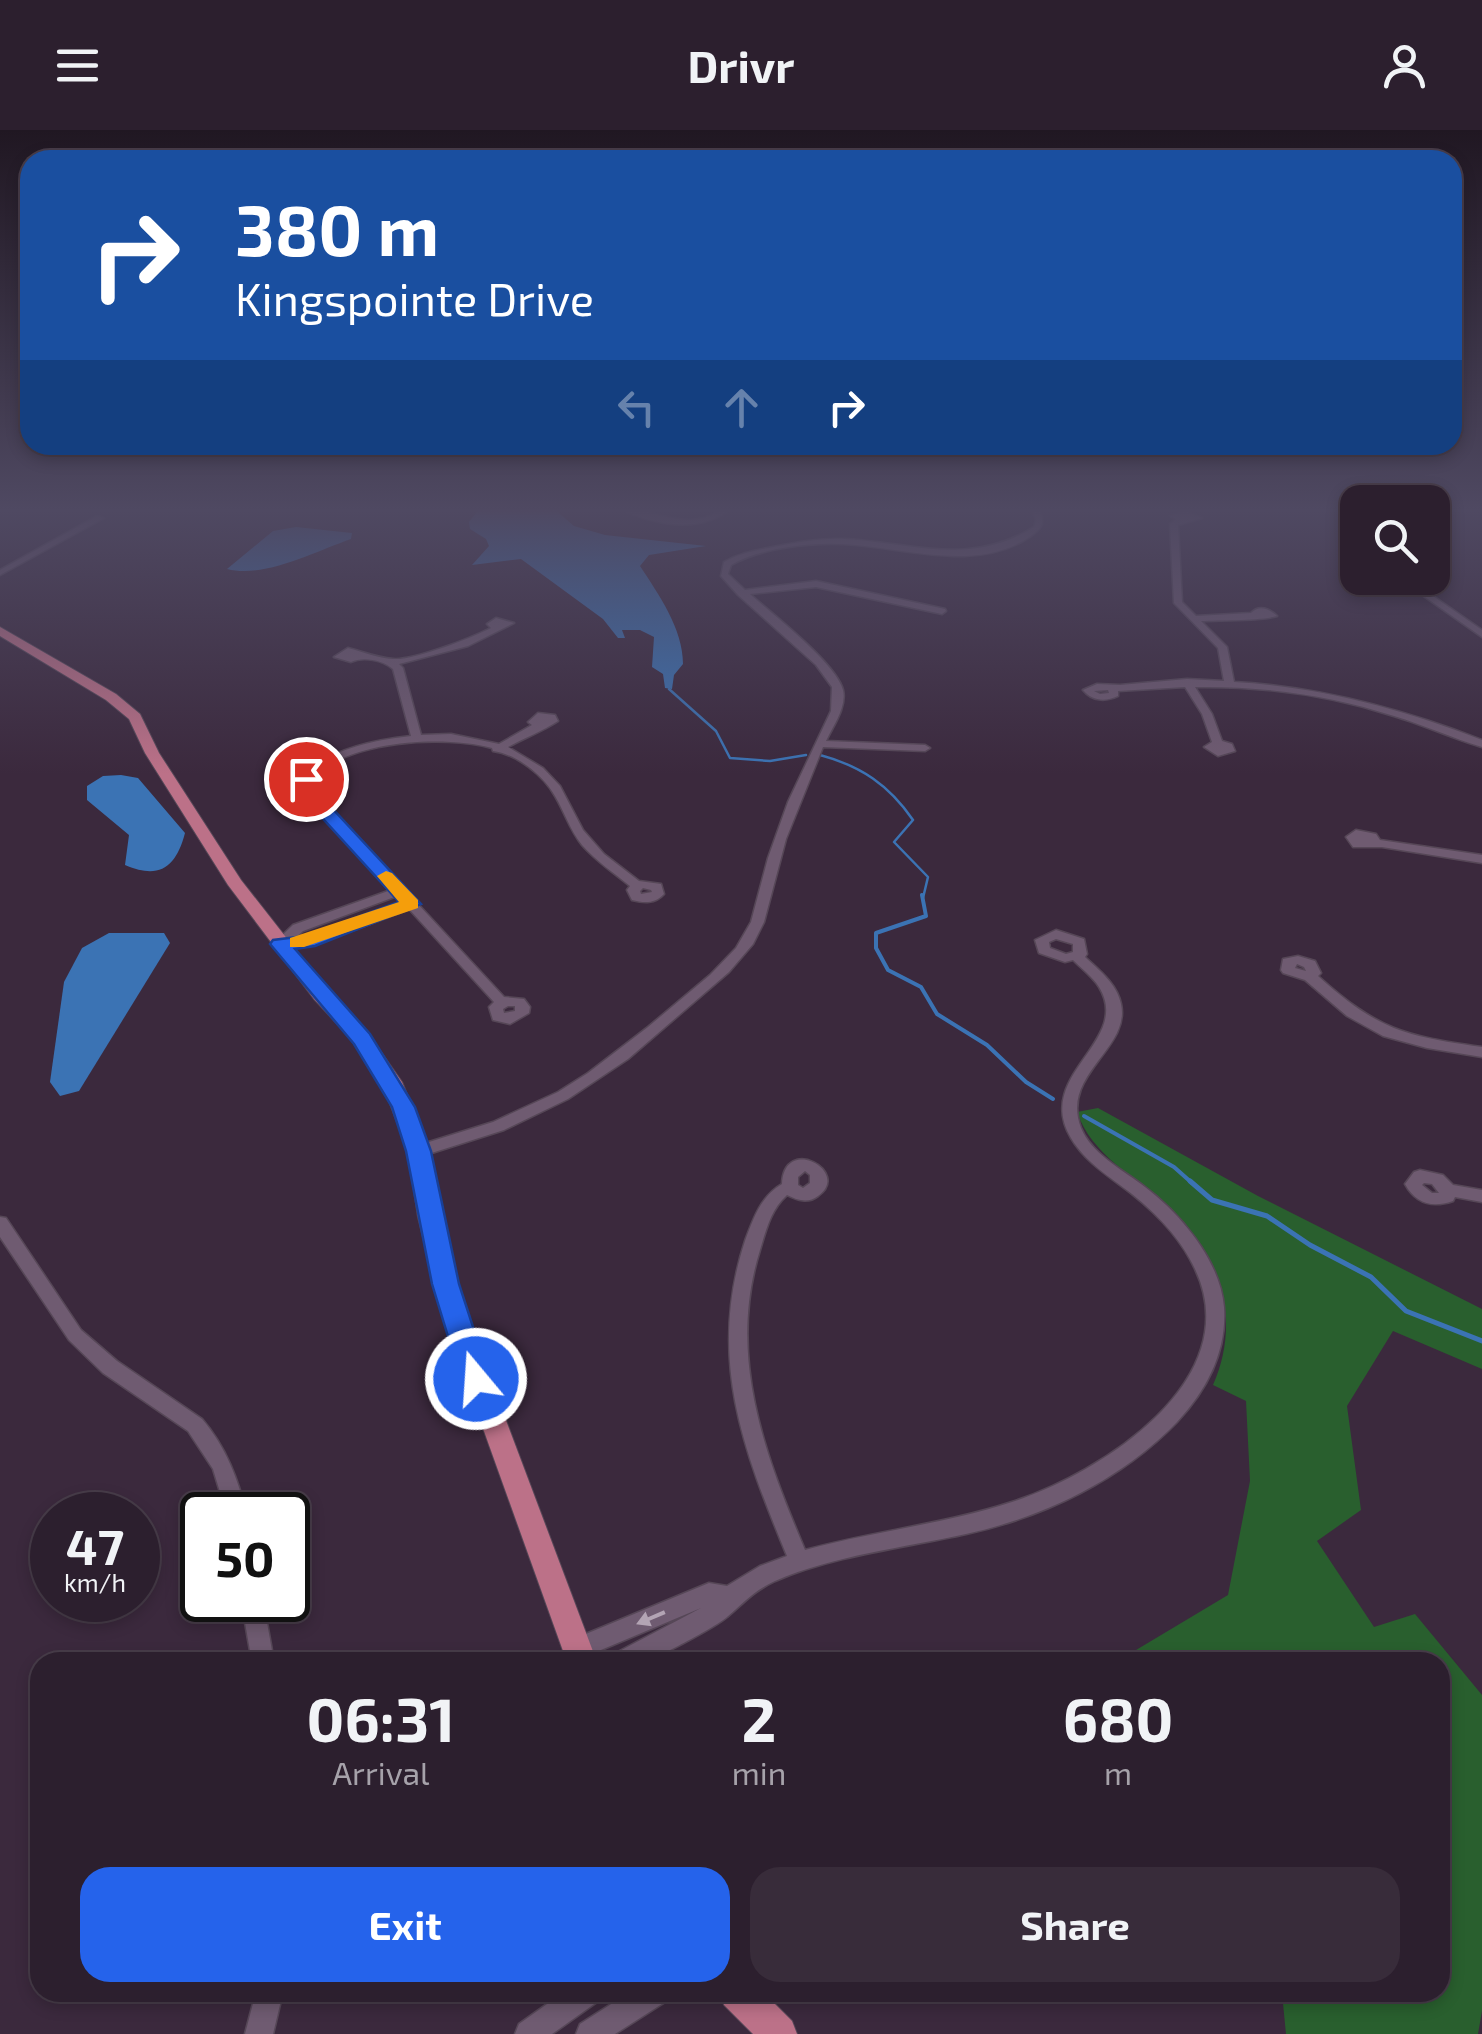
<!DOCTYPE html>
<html lang="en">
<head>
<meta charset="utf-8">
<style>
	body { margin:0; font-family:"Exo 2",sans-serif; background:#382c3a; color:#f1f3f6; height:100vh; display:flex; flex-direction:column; font-size:38px; white-space:nowrap }
	* { box-sizing:border-box; margin:0 }
	p { font-size:32px; color:#a6a2aa }
	.icon { flex:none; width:55px; height:55px; fill:none; stroke:currentColor; stroke-width:2; stroke-linecap:round; stroke-linejoin:round }
	.map { position:relative; flex:1; overflow:hidden }
	.side { position:absolute; left:30px; top:1522px; width:1420px; height:350px; display:flex; flex-direction:column; background:#2c1f2e; border-radius:30px; box-shadow:0 5px 15px #0003,0 0 0 2px #483d4a }
	.side>* { flex:none }
	.top-card { position:absolute; left:20px; top:20px; width:1442px; height:305px; border-radius:30px; box-shadow:0 5px 15px #0003,0 0 0 2px #483d4a; background:#1a4fa0; color:#fff; overflow:hidden }
	.buttons { position:absolute; left:1340px; top:355px; display:grid; gap:20px }
	.buttons a { display:grid; place-items:center; width:110px; height:110px; border-radius:20px; background:#2c1f2e; box-shadow:0 5px 15px #0003,0 0 0 2px #483d4a; font-size:50px }
	.speed { position:absolute; left:30px; top:1362px; display:flex; gap:20px; font-size:50px; font-weight:700; text-align:center }
	.speed>* { display:grid; place-content:center; width:130px; height:130px; border-radius:50%; background:#2c1f2e; box-shadow:0 5px 15px #0003,0 0 0 2px #483d4a; line-height:1 }
	.speed small { font-size:25px; font-weight:400 }
	.speed .limit { border:5px solid #111; border-radius:15px; background:#fff; color:#111 }
	.pin { position:absolute; display:grid; place-items:center; width:85px; height:85px; color:#fff; margin:-42px; border:5px solid #fff; border-radius:50%; box-shadow:0 2px 10px #0007 }
	.me { position:absolute; width:110px; margin:-55px; rotate:342deg; stroke-linejoin:round; filter:drop-shadow(0 0 8px #0008) }
	.turn { display:flex; align-items:center; gap:35px; height:210px; padding:0 50px; font-size:45px }
	.turn .icon { width:130px; height:130px; stroke-width:2.5 }
	.turn b { display:block; font-size:70px; line-height:85px }
	.lanes { display:flex; align-items:center; height:95px; padding:0 50px; background:#0003; justify-content:center; gap:50px; direction:ltr }
	.lanes .off { opacity:.35 }
	.eta { display:flex; justify-content:space-evenly; align-items:center; height:170px; text-align:center }
	.eta b { font-size:60px; font-weight:700; line-height:70px }
	.button { display:flex; gap:20px; margin-top:auto; padding:20px 50px }
	.button a { flex:1; height:115px; border-radius:30px; background:#2563eb; color:#fff; font-size:40px; font-weight:700; line-height:115px; text-align:center }
	.button a+a { background:#382c3a; color:#f1f3f6 }
	header { display:flex; justify-content:space-between; align-items:center; height:130px; padding:0 50px; background:#2c1f2e; font-size:45px; font-weight:700 }
	.map>svg:first-child { display:block }
	.green { fill:#295f2e }
	.water { fill:#3b73b4 }
	.lines { fill:none; stroke-linecap:round; stroke-linejoin:round }
	.stream-far2 { stroke:#3b73b4; stroke-width:2.5 }
	.stream-far1 { stroke:#3b73b4; stroke-width:4 }
	.stream { stroke:#3b73b4; stroke-width:5 }
	.minor-casing { stroke:#564757; stroke-width:3 }
	.major-casing { stroke:#564757; stroke-width:2 }
	.minor { fill:#6f5b71; fill-rule:evenodd }
	.major { fill:#bc7188; fill-rule:evenodd }
	.oneway { fill:#b3a4b4 }
	.route { fill:#2563eb; stroke:#184099; stroke-width:2.5 }
	.slow { fill:#f59e0b }
</style>
</head>
<body>
<header><svg class="icon" aria-label="menu" viewBox="0 0 24 24"><path d="M4 6h16M4 12h16M4 18h16"/></svg>Drivr<svg class="icon" aria-label="person" viewBox="0 0 24 24"><circle cx="12" cy="8" r="4"/><path d="M4 21q1-7 8-7t8 7"/></svg></header>
<div class="map">
<svg width="1482" height="1904" viewBox="0 0 1482 1904">
	<rect width="100%" height="100%" fill="#3b293d"/>
	<path class="green" d="M 1098,978 L 1258,1066 L 1482,1179 L 1482,1239 L 1393,1201 L 1347,1276 L 1361,1380 L 1317,1411 L 1374,1497 L 1415,1484 L 1482,1565 L 1482,1881 L 1478,1904 L 1286,1904 L 1282,1863 L 1440,1862 L 1440,1532 L 1116,1532 L 1228,1465 L 1250,1351 L 1246,1271 L 1213,1255 C 1242,1189 1221,1123 1166,1075 C 1134,1046 1091,1024 1077,982 Z"/>
	<g class="water">
		<path d="M 481,377 L 552,377 L 574,396 L 605,405 L 706,416 L 649,425 L 640,436 C 659,465 683,499 683,534 L 674,545 L 672,559 L 665,558 L 663,544 L 652,537 L 654,507 L 640,500 L 622,500 L 625,508 L 618,508 L 603,489 L 521,429 L 472,435 L 489,416 L 486,409 L 470,399 L 469,392 Z"/>
		<path d="M 296,397 L 352,403 L 351,409 C 316,421 264,449 227,439 L 273,401 Z"/>
		<path d="M 121,645 L 138,648 L 185,703 C 176,737 160,750 125,735 L 129,705 L 87,670 L 87,656 L 103,646 Z"/>
		<path d="M 109,803 L 164,803 L 170,813 L 79,961 L 60,966 L 50,952 L 64,852 L 82,818 Z"/>
	</g>
	<g class="lines">
		<g class="stream-far2">
			<path d="M 669,559 L 716,601 L 730,628 L 770,631 L 806,625"/>
			<path d="M 820,625 C 861,636 889,655 913,690 L 894,712 L 928,747 L 923,768"/>
		</g>
		<g class="stream-far1">
			<path d="M 922,765 L 926,786 L 876,803 L 876,818 L 888,840 L 921,857 L 937,884 L 987,915 L 1026,952 L 1053,969"/>
			<path d="M 1084,986 L 1174,1037 L 1192,1053"/>
		</g>
		<path class="stream" d="M 1190,1051 L 1212,1070 L 1267,1086 L 1310,1115 L 1371,1147 L 1406,1181 L 1482,1211"/>
		<defs>
			<g id="minor">
				<path d="M 616,377 C 654,377 689,406 724,377 L 732,377 C 701,406 650,394 616,377 Z"/>
				<path d="M 1031,377 L 1039,377 C 1045,394 1043,398 1028,408 C 967,447 888,410 821,414 C 793,415 755,421 731,435 L 728,444 L 745,460 L 816,451 L 945,479 L 946,481 L 942,484 L 816,457 L 750,464 C 772,484 836,533 843,560 C 847,577 833,596 826,611 L 925,615 L 930,618 L 925,621 L 823,617 L 786,709 L 764,792 L 753,814 L 729,842 L 628,929 L 568,969 L 504,1000 L 419,1027 L 413,1025 L 411,1021 L 413,1017 L 493,992 L 558,962 L 588,943 L 648,897 L 710,845 L 736,818 L 751,792 L 768,728 L 788,672 L 831,581 L 832,557 L 816,535 L 738,465 L 721,446 L 724,432 C 738,424 752,421 768,418 C 794,413 819,408 845,409 C 915,413 970,437 1034,397 L 1036,390 Z"/>
				<path d="M 1185,381 L 1202,388 L 1178,395 L 1182,472 L 1196,486 L 1251,483 C 1259,474 1270,479 1277,486 C 1260,491 1222,490 1201,491 L 1227,517 L 1234,552 C 1321,557 1402,579 1482,610 L 1482,617 C 1452,608 1424,595 1394,586 C 1330,565 1262,556 1195,557 L 1212,584 L 1222,611 L 1232,614 L 1235,621 L 1218,626 L 1204,617 L 1212,612 L 1202,584 L 1185,557 L 1118,561 L 1118,566 C 1105,572 1092,571 1083,560 L 1097,554 L 1120,555 L 1187,549 L 1224,551 L 1218,518 L 1174,473 L 1170,394 L 1176,389 L 1170,386 ZM 1108,560 L 1109,563 L 1100,564 L 1094,561 Z"/>
				<path d="M 97,386 L 104,388 L 0,445 L 0,440 Z"/>
				<path d="M 1344,420 L 1358,420 L 1358,429 L 1344,424 Z"/>
				<path d="M 1398,448 L 1407,448 L 1482,500 L 1482,507 Z"/>
				<path d="M 496,488 L 514,493 L 468,516 L 399,534 L 403,538 L 421,605 L 451,604 L 499,614 L 532,595 L 528,592 L 538,583 L 555,585 L 558,591 C 543,601 524,608 508,617 L 543,638 L 560,656 L 583,700 L 604,724 L 639,751 L 661,754 L 664,764 C 655,774 644,773 632,770 L 627,760 L 630,756 C 614,743 596,731 582,715 C 570,700 565,683 555,666 C 544,646 517,624 493,621 L 492,618 C 443,605 348,610 312,649 L 316,664 L 504,867 L 524,869 L 530,877 L 529,883 L 510,894 L 493,890 L 489,877 L 494,872 L 409,779 C 382,789 295,827 273,814 L 293,795 L 391,760 L 307,667 L 300,649 C 325,620 374,610 411,606 L 393,539 C 383,530 363,526 351,532 L 334,527 L 348,518 C 363,522 378,528 393,529 C 413,531 471,508 491,498 L 487,494 ZM 643,758 L 651,760 L 652,762 L 641,764 L 640,761 ZM 397,766 L 403,773 L 306,807 L 294,809 L 303,801 ZM 508,876 L 515,876 L 515,881 L 504,883 L 503,879 Z"/>
				<path d="M 1356,700 L 1376,704 L 1380,710 L 1482,725 L 1482,733 L 1382,717 L 1353,717 L 1346,707 Z"/>
				<path d="M 1056,800 L 1084,809 L 1087,824 L 1085,827 C 1099,840 1117,854 1121,874 C 1131,919 1060,944 1081,998 C 1091,1023 1121,1039 1141,1054 C 1178,1081 1220,1129 1224,1177 C 1227,1221 1207,1260 1177,1292 C 1121,1350 1044,1387 966,1404 C 903,1418 835,1425 775,1451 C 752,1462 745,1472 727,1487 C 717,1496 653,1531 641,1532 C 631,1534 620,1533 611,1532 L 614,1524 L 701,1478 L 577,1530 L 569,1527 L 566,1519 L 569,1511 L 709,1453 L 727,1456 L 760,1436 L 787,1426 C 743,1319 707,1227 745,1111 C 753,1089 761,1066 782,1054 C 784,1004 852,1042 818,1066 C 808,1074 797,1070 787,1065 C 771,1079 766,1100 760,1120 C 727,1225 764,1323 805,1420 C 874,1401 945,1394 1012,1372 C 1101,1343 1248,1250 1195,1139 C 1182,1110 1156,1083 1132,1064 C 1110,1047 1085,1032 1071,1008 C 1033,944 1133,912 1099,857 C 1093,847 1081,838 1073,830 L 1065,832 L 1039,823 L 1035,810 ZM 1056,809 L 1073,814 L 1073,822 L 1066,824 L 1050,818 L 1049,812 ZM 805,1041 L 810,1045 L 810,1053 L 803,1058 L 798,1055 L 798,1047 Z"/>
				<path d="M 1298,826 L 1315,831 L 1321,843 L 1318,846 C 1378,900 1404,906 1482,917 L 1482,927 L 1427,918 L 1383,906 L 1347,886 L 1305,850 L 1283,843 L 1281,840 L 1283,829 ZM 1297,834 L 1304,837 L 1306,841 L 1295,838 Z"/>
				<path d="M 1420,1040 L 1443,1045 L 1453,1055 L 1482,1060 L 1482,1072 L 1455,1067 L 1453,1071 C 1432,1078 1416,1074 1405,1054 L 1414,1042 ZM 1424,1053 L 1432,1054 L 1439,1063 L 1432,1063 L 1422,1055 Z"/>
				<path d="M 0,1087 L 6,1088 L 81,1200 L 117,1231 L 202,1289 C 226,1317 238,1349 247,1385 L 227,1385 L 213,1339 L 188,1301 L 103,1243 L 69,1210 L 0,1107 Z"/>
				<path d="M 241,1470 L 263,1470 L 274,1532 L 252,1532 Z"/>
				<path d="M 256,1862 L 283,1862 L 273,1904 L 245,1904 Z"/>
				<path d="M 564,1862 L 600,1862 L 597,1872 L 552,1904 L 515,1904 L 519,1894 Z"/>
				<path d="M 630,1862 L 668,1862 L 665,1872 L 615,1904 L 576,1904 L 580,1894 Z"/>
			</g>
			<g id="major">
				<path d="M 0,497 L 116,564 L 140,584 L 159,623 L 241,750 L 328,861 L 369,905 L 402,952 L 430,1021 L 440,1087 L 467,1187 L 597,1532 L 567,1532 L 443,1187 L 418,1087 L 408,1021 L 382,953 L 355,913 L 314,869 L 228,755 L 145,623 L 129,589 L 106,570 L 0,506 Z"/>
				<path d="M 719,1862 L 763,1862 L 792,1891 L 797,1904 L 753,1904 L 724,1875 Z"/>
			</g>
		</defs>
		<use href="#minor" class="minor-casing"/>
		<use href="#major" class="major-casing"/>
		<use href="#minor" class="minor"/>
		<use href="#major" class="major"/>
	</g>
	<defs><path id="oneway-solid" d="M-6-.8H1V-3.2L6.5 0L1 3.2V.8H-6Z" transform="scale(2.5)"/></defs>
	<use class="oneway" href="#oneway-solid" transform="translate(651 1488) rotate(157)"/>
	<linearGradient id="sky" x2="0" y2="1"><stop stop-color="#201722"/><stop offset="0.59" stop-color="#4f4962"/><stop offset="1" stop-color="#4f4962" stop-opacity="0"/></linearGradient>
	<rect width="1482" height="644" fill="url(#sky)"/>
	<path class="route" d="M 300,646 L 312,646 L 319,664 L 421,774 L 315,816 L 295,819 L 370,904 L 415,977 L 431,1021 L 459,1154 L 490,1249 L 486,1258 L 476,1261 L 466,1258 L 461,1249 L 432,1154 L 406,1021 L 392,977 L 354,914 L 270,814 L 273,810 L 305,806 L 399,772 L 305,669 L 297,649 Z"/>
	<path class="slow" d="M 386,741 L 392,743 L 418,770 L 418,778 L 304,817 L 290,817 L 290,808 L 399,772 L 377,746 Z"/>
</svg>
<div class="buttons">
<a><svg class="icon" aria-label="search" viewBox="0 0 24 24"><circle cx="10" cy="10" r="6"/><path d="M15 15l6 6"/></svg></a>
</div>
<div class="speed"><div>47<small>km/h</small></div><div class="limit">50</div></div>
<div class="pin" style="left:306px;top:649px;background:#d93025"><svg class="icon" aria-label="arrive" viewBox="0 0 24 24"><path d="M6 21V4h12l-3 4 3 4H6"/></svg></div>
<svg class="me" style="left:476px;top:1249px" viewBox="-20 -20 40 40"><circle r="17" fill="#2563eb" stroke="#fff" stroke-width="3"/><path d="M0-11L8 9 0 5-8 9z" fill="#fff"/></svg>
<div class="top-card">
<div class="turn"><svg class="icon" aria-label="right" viewBox="0 0 24 24"><path d="M7 20v-9h11M14 6l5 5-5 5"/></svg><div><b>380 m</b>Kingspointe Drive</div></div>
<div class="lanes"><svg class="icon off" aria-label="left" viewBox="0 0 24 24"><path d="M17 20v-9H6M10 6l-5 5 5 5"/></svg><svg class="icon off" aria-label="ahead" viewBox="0 0 24 24"><path d="M12 20V5M6 11l6-6 6 6"/></svg><svg class="icon" aria-label="right" viewBox="0 0 24 24"><path d="M7 20v-9h11M14 6l5 5-5 5"/></svg></div>
</div>
<section class="side">
<div class="eta">
<div><b>06:31</b><p>Arrival</p></div>
<div><b>2</b><p>min</p></div>
<div><b>680</b><p>m</p></div>
</div>
<div class="button"><a>Exit</a><a>Share</a></div>
</section>
</div>
</body>
</html>
